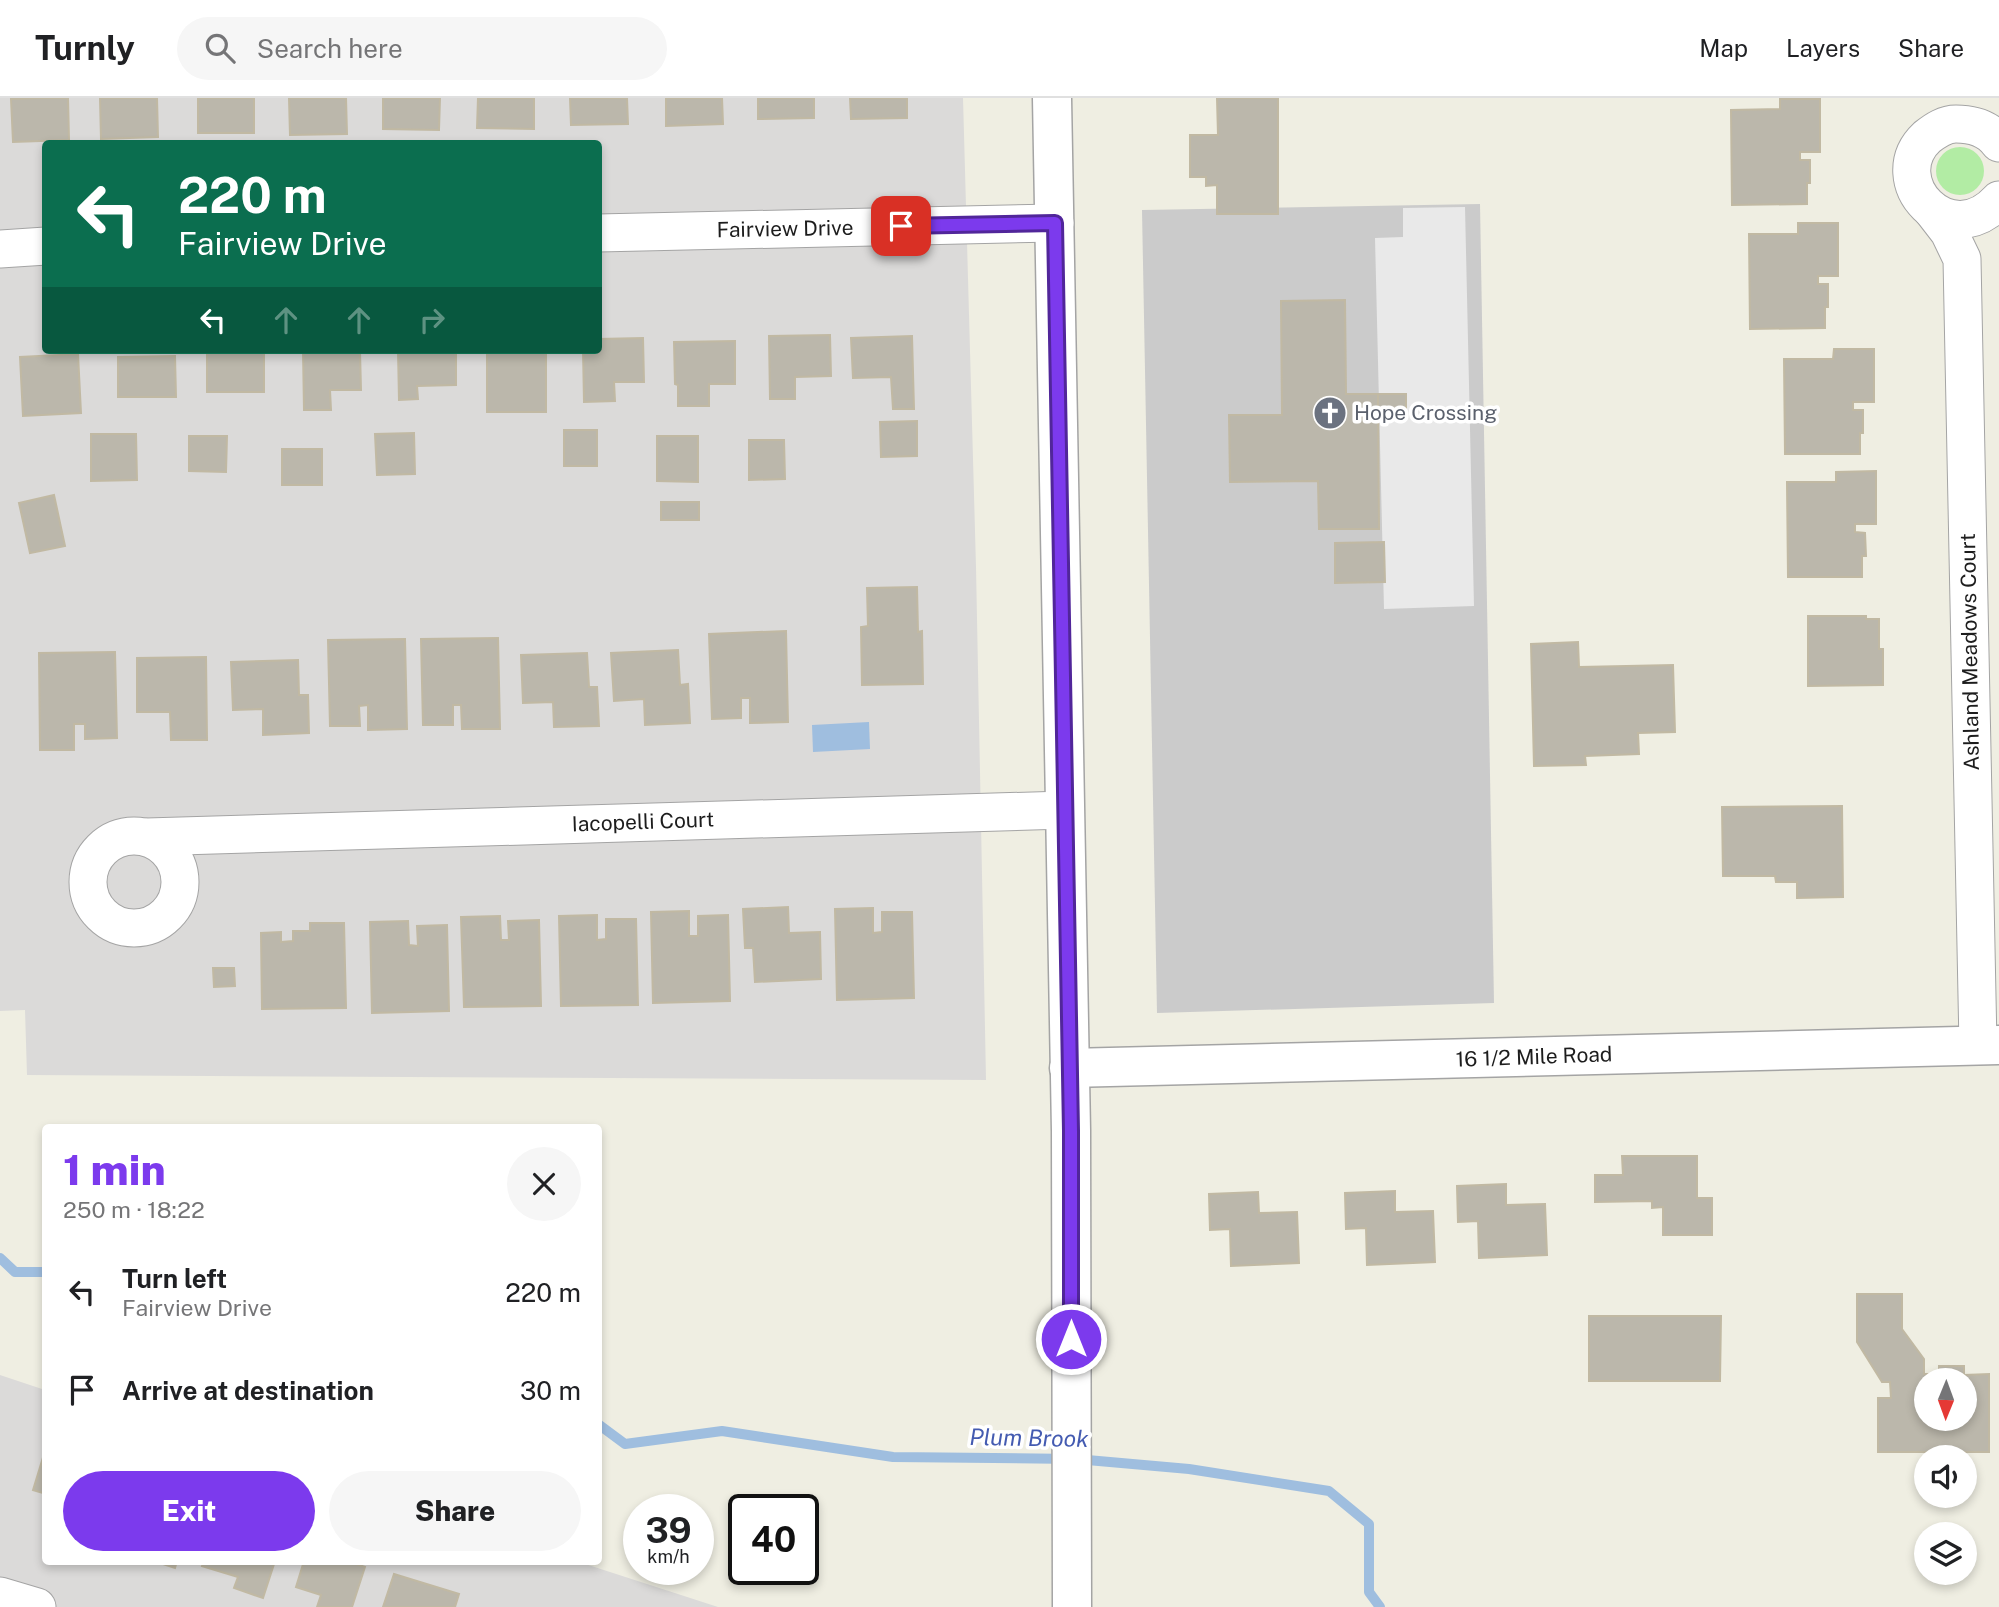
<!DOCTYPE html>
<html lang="en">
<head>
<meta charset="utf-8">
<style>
	body { margin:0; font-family:"Public Sans",sans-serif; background:#f6f6f6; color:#202124; height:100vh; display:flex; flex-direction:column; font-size:26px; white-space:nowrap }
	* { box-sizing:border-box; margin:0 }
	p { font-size:23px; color:#757577 }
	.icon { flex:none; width:38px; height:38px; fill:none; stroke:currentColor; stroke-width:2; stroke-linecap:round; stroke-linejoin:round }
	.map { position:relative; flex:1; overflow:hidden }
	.side { position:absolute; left:42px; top:1026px; width:560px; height:441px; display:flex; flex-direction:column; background:#fff; border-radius:7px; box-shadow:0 4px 10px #0003 }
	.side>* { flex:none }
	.top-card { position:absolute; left:42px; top:42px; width:560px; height:214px; border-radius:7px; box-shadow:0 4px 10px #0003; background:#0b6e4f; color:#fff; overflow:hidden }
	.needle { width:46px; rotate:181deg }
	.controls { position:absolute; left:1914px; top:1270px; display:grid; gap:14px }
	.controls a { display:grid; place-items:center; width:63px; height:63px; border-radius:50%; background:#fff; box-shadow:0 4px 10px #0003; font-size:35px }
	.speed { position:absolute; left:623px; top:1396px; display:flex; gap:14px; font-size:35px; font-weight:700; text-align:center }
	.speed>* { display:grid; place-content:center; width:91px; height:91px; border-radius:50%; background:#fff; box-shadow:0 4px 10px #0003; line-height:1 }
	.speed small { font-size:18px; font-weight:400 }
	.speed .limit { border:4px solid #111; border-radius:10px; background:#fff; color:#111 }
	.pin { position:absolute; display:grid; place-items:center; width:60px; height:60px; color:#fff; margin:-30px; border-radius:14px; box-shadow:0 4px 10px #0006 }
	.me { position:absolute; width:77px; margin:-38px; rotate:0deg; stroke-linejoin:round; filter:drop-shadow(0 0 5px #0008) }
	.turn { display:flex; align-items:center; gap:24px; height:147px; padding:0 21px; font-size:32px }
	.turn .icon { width:91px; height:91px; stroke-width:2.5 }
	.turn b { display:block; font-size:49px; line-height:60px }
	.lanes { display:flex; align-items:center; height:66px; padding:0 21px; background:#0003; justify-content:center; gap:35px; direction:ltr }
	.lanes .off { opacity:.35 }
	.round { display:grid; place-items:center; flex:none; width:74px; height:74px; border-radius:37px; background:#f6f6f6 }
	.headline { display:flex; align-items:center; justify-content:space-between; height:119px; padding:0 21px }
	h1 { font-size:42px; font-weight:800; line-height:52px; color:#7c3aed }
	.action { display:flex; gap:14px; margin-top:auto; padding:14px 21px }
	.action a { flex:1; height:80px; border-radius:42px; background:#7c3aed; color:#fff; font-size:28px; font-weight:800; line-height:80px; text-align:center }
	.action a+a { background:#f6f6f6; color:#202124 }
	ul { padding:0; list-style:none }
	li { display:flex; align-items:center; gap:21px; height:98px; padding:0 21px }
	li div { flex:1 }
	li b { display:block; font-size:26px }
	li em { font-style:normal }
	header { display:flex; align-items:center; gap:42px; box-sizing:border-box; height:98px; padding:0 35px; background:#fff; border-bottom:2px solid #e0e0e0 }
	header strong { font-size:33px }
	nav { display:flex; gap:38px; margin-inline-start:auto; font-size:24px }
	.search { width:490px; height:63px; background:#f6f6f6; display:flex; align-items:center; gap:18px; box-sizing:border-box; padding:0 24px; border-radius:38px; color:#757577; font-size:26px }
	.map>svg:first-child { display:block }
	.residential { fill:#dbdad9; fill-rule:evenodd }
	.religious { fill:#cbcbcb }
	.grass { fill:#b2eca4 }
	.parking { fill:#e9e9e9 }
	.water { fill:#9fbedf }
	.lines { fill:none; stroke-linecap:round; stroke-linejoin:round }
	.stream { stroke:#9fbedf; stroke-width:10 }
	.building { fill:#bbb7ab; stroke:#c1b9a3; stroke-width:2; fill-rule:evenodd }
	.minor-casing { stroke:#a4a4a4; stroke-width:39 }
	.tertiary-casing { stroke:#a4a4a4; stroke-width:41 }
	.minor { stroke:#fff; stroke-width:37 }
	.tertiary { stroke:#fff; stroke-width:38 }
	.route-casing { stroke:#51269a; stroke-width:18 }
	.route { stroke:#7c3aed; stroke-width:12 }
	.labels { text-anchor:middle; stroke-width:7; stroke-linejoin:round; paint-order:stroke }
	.street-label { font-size:21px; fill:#1d1d1d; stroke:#fff }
	.worship-label { font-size:21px; fill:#5b616d; stroke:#fff; text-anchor:start }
	.water-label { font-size:23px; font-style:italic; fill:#445bb1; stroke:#fff }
</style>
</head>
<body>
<header>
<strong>Turnly</strong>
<div class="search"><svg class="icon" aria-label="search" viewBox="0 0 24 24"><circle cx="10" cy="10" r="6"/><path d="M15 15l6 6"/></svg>Search here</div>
<nav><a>Map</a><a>Layers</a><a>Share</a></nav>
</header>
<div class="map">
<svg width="1999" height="1509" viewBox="0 0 1999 1509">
	<rect width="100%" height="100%" fill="#efeee2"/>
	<g class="residential">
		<path d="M 0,0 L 963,0 L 976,469 L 986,982 L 27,977 L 25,912 L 0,913 ZM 46,46 L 598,46 L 598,252 L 46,252 Z"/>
		<path d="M 0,1277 L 45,1292 L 46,1463 L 576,1463 L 718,1509 L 0,1509 Z"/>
	</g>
	<path class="religious" d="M 1480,106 L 1494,905 L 1157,915 L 1142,112 Z"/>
	<circle class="grass" cx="1960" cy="73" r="24"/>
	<path class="parking" d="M 1465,109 L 1474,508 L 1384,511 L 1375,140 L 1403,139 L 1403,110 Z"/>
	<path class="water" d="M 869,624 L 870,651 L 813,654 L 812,627 Z"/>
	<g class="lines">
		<g class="stream">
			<path d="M 0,1160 L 15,1174 L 46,1174"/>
			<path d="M 598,1326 L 625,1346 L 722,1333 L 893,1359 L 1076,1361 L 1189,1371 L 1329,1393 L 1369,1426 L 1369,1494 L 1380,1509"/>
		</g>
	</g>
	<g class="building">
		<path d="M 38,0 L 68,0 L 69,42 L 13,44 L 11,1 Z"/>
		<path d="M 100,0 L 157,0 L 158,39 L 101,41 Z"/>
		<rect x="198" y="0" width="56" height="35"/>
		<path d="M 289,0 L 346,0 L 347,36 L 290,37 Z"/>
		<path d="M 383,0 L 440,0 L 439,32 L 383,31 Z"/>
		<path d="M 478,0 L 534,0 L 534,31 L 477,30 Z"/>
		<path d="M 570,0 L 627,0 L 628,26 L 571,27 Z"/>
		<path d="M 666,0 L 722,0 L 723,26 L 666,28 Z"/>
		<path d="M 758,0 L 814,0 L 814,20 L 758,21 Z"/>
		<path d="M 850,0 L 907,0 L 907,20 L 851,21 Z"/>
		<path d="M 1217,0 L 1278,0 L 1278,116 L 1217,116 L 1217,87 L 1206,88 L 1206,79 L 1190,79 L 1190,37 L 1218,37 Z"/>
		<path d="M 1780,1 L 1820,1 L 1820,54 L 1800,54 L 1800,62 L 1810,62 L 1810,85 L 1807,85 L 1807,106 L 1732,107 L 1731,12 L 1780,11 Z"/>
		<path d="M 1798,125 L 1838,125 L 1838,178 L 1818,178 L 1818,186 L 1828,186 L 1828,209 L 1825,209 L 1825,230 L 1750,231 L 1749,136 L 1798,136 Z"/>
		<path d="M 1345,202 L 1346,296 L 1378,296 L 1379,431 L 1319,431 L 1318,383 L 1230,384 L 1229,317 L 1282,317 L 1281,203 Z"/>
		<path d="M 830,237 L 831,278 L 795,279 L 795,301 L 770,301 L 769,238 Z"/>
		<path d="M 912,238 L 914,311 L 893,311 L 891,279 L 853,280 L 851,240 Z"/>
		<path d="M 643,240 L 644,284 L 614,284 L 615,303 L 584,304 L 583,252 L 598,252 L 598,241 Z"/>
		<path d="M 735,243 L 735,286 L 709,286 L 709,308 L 678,308 L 678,287 L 675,286 L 674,244 Z"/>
		<path d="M 1834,251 L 1874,251 L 1874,304 L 1853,304 L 1853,312 L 1863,312 L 1863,335 L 1860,335 L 1860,356 L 1785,356 L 1784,261 L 1833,261 Z"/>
		<path d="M 398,252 L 456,252 L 456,287 L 417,288 L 418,301 L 399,302 Z"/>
		<rect x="487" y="252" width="59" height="62"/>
		<path d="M 264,253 L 264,294 L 207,294 L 207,254 Z"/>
		<path d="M 303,253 L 360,253 L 361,292 L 330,292 L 331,312 L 304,312 Z"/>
		<path d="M 78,256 L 81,315 L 23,318 L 20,259 Z"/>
		<path d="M 175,258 L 176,299 L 118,299 L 118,259 Z"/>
		<rect x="1378" y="296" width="28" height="17"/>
		<path d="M 917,323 L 917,358 L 881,359 L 880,324 Z"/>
		<rect x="564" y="332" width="33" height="36"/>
		<path d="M 414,335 L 415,376 L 377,377 L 375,336 Z"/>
		<path d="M 91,336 L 136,336 L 137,382 L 91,383 Z"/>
		<path d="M 189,338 L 227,338 L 226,374 L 189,373 Z"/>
		<path d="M 657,338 L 698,338 L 698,384 L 657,383 Z"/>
		<path d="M 749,342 L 784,342 L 785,381 L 749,382 Z"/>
		<rect x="282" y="351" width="40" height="36"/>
		<path d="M 1876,373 L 1876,426 L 1855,426 L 1855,434 L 1865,435 L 1866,458 L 1862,458 L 1862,479 L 1788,479 L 1787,384 L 1836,384 L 1836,374 Z"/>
		<path d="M 54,397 L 65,448 L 30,455 L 19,405 Z"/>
		<rect x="661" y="404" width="38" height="18"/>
		<path d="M 1384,444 L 1385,484 L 1335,485 L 1335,445 Z"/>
		<path d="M 917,489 L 918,534 L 922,533 L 923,586 L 862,587 L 861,529 L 868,528 L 867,490 Z"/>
		<path d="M 1808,518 L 1866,518 L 1866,521 L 1879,521 L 1879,551 L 1883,551 L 1883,587 L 1808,588 Z"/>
		<path d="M 786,533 L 788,624 L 750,625 L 750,600 L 741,600 L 741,620 L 712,621 L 709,536 Z"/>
		<path d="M 498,540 L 500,631 L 462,631 L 461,607 L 453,607 L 453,627 L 423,627 L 421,541 Z"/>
		<path d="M 405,541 L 407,631 L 368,632 L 368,607 L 359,608 L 360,628 L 330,628 L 328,542 Z"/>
		<path d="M 1578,544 L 1579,569 L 1673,567 L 1675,634 L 1638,635 L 1639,656 L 1585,658 L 1586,667 L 1534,668 L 1531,546 Z"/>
		<path d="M 678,552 L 680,587 L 688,586 L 690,625 L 645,627 L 644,601 L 614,603 L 611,555 Z"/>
		<path d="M 115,554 L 117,640 L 85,641 L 85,626 L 74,626 L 74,652 L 40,652 L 39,555 Z"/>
		<path d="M 587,555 L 589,589 L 597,589 L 599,628 L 554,629 L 553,604 L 523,605 L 521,557 Z"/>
		<path d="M 206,559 L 207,642 L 171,642 L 170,614 L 137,614 L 137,560 Z"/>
		<path d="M 298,562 L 299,597 L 308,597 L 309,635 L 263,637 L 263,611 L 233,612 L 231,564 Z"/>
		<path d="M 1842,708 L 1843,799 L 1797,800 L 1797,784 L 1776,784 L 1775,778 L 1723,778 L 1722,709 Z"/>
		<path d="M 788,809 L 789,835 L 820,834 L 821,881 L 755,884 L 753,850 L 745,850 L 743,811 Z"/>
		<path d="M 873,810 L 873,835 L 882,834 L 882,814 L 912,814 L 914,900 L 837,902 L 835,811 Z"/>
		<path d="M 689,813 L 689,838 L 698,838 L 698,818 L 728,817 L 730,903 L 653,905 L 651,814 Z"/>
		<path d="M 597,817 L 597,842 L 606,841 L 606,821 L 636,821 L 638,907 L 561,908 L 559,818 Z"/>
		<path d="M 500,818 L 501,842 L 509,842 L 508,823 L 539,822 L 541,908 L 464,909 L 461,819 Z"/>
		<path d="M 408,823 L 409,847 L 418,848 L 417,828 L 447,827 L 449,913 L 372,915 L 370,824 Z"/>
		<path d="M 310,825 L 344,825 L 346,910 L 262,911 L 261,835 L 281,834 L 281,844 L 293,843 L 293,833 L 310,833 Z"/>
		<path d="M 213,870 L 234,870 L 235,888 L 214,889 Z"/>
		<path d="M 1622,1058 L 1697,1058 L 1697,1100 L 1712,1100 L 1712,1137 L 1663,1137 L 1663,1109 L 1652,1110 L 1652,1103 L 1595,1104 L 1595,1077 L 1623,1077 Z"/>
		<path d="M 1506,1086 L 1506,1107 L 1545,1106 L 1547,1157 L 1479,1160 L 1478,1123 L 1458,1124 L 1457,1088 Z"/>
		<path d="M 1395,1093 L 1395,1114 L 1433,1113 L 1435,1164 L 1367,1167 L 1366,1130 L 1346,1131 L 1345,1095 Z"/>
		<path d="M 1258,1094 L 1259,1115 L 1297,1114 L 1299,1165 L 1231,1168 L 1230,1131 L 1210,1132 L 1209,1096 Z"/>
		<path d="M 1857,1196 L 1902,1196 L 1902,1231 L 1924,1261 L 1924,1276 L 1939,1276 L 1939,1268 L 1964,1268 L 1964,1277 L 1989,1276 L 1989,1354 L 1878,1354 L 1878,1300 L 1891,1300 L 1890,1284 L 1882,1284 L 1857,1244 ZM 1927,1283 L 1965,1283 L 1965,1321 L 1927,1321 Z"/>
		<path d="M 1589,1218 L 1721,1218 L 1720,1283 L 1589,1283 Z"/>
		<path d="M 45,1353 L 46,1354 L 46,1396 L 33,1392 Z"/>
		<path d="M 154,1463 L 177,1463 L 175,1470 Z"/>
		<path d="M 204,1463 L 275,1463 L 263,1500 L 234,1490 L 238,1479 L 202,1468 Z"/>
		<path d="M 304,1463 L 347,1463 L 365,1469 L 352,1509 L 317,1509 L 321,1497 L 296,1489 Z"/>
		<path d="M 394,1476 L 459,1496 L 455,1509 L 383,1509 Z"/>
	</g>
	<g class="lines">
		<defs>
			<g id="minor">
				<path d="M 1999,45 C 1989,31 1973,26 1956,26 C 1945,26 1936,32 1927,39 C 1881,82 1949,157 1999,102"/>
				<path d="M 1932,112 L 1949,134 L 1962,161 L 1978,947"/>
				<path d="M 598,135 L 1055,125"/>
				<path d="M 0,151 L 46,148"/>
				<circle cx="134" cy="784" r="46"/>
				<path d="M 147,739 L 1065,712"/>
				<path d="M 0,1498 L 37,1509"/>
			</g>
			<g id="tertiary">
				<path d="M 1052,0 L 1071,1033 L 1072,1509"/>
				<path d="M 1069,970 L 1999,947"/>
			</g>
		</defs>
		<use href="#minor" class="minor-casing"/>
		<use href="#tertiary" class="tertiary-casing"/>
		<use href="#minor" class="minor"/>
		<use href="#tertiary" class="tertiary"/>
	</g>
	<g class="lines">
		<defs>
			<path id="route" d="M 901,128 L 1055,125 L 1071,1033 L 1071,1241"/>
		</defs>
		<use href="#route" class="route-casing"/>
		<use href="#route" class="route"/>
	</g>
	<defs>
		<symbol id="church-disc" viewBox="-11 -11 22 22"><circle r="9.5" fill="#6b7280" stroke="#fff"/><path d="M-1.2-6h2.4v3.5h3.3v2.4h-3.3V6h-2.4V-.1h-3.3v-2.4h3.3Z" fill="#fff"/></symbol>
	</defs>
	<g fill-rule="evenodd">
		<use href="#church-disc" x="1311" y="296" width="38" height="38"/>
	</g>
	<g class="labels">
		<g class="street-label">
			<text transform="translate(785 131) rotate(-1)" y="7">Fairview Drive</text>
			<text transform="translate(1970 554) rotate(-91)" y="7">Ashland Meadows Court</text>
			<text transform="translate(643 724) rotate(-2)" y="7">Iacopelli Court</text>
			<text transform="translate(1534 959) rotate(-2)" y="7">16 1/2 Mile Road</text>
		</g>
		<g class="worship-label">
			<text x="1354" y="322">Hope Crossing</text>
		</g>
		<g class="water-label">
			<text transform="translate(1029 1340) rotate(1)" y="8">Plum Brook</text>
		</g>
	</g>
</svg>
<div class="controls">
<a><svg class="needle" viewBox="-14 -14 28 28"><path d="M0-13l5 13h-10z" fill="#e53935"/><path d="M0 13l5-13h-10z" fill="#757577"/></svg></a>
<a><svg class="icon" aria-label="sound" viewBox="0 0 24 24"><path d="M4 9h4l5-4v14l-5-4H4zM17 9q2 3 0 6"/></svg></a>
<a><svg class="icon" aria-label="layers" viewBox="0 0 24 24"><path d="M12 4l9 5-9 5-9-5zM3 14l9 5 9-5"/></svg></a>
</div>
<div class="speed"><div>39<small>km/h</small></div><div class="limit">40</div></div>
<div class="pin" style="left:901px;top:128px;background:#d93025"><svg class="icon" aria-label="arrive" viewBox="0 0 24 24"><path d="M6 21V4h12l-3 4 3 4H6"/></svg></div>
<svg class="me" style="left:1071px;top:1241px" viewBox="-20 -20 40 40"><circle r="17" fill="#7c3aed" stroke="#fff" stroke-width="3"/><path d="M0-11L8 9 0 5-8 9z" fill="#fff"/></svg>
<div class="top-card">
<div class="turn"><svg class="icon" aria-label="left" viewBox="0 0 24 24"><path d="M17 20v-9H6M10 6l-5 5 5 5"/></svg><div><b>220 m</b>Fairview Drive</div></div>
<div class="lanes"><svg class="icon" aria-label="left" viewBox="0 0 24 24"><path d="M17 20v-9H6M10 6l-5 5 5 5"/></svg><svg class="icon off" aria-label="ahead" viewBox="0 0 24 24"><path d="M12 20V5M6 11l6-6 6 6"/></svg><svg class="icon off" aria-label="ahead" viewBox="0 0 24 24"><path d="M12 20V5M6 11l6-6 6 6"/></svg><svg class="icon off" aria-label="right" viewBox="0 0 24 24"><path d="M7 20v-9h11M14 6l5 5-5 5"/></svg></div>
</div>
<section class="side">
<div class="headline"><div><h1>1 min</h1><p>250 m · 18:22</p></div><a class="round"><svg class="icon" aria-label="close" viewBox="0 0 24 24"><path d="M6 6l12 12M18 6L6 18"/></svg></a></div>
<ul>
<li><svg class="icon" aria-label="left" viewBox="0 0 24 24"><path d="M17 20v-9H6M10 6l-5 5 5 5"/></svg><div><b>Turn left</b><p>Fairview Drive</p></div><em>220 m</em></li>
<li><svg class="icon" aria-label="arrive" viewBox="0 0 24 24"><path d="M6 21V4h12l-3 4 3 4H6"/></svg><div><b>Arrive at destination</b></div><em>30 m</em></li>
</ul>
<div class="action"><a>Exit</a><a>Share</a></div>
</section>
</div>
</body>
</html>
